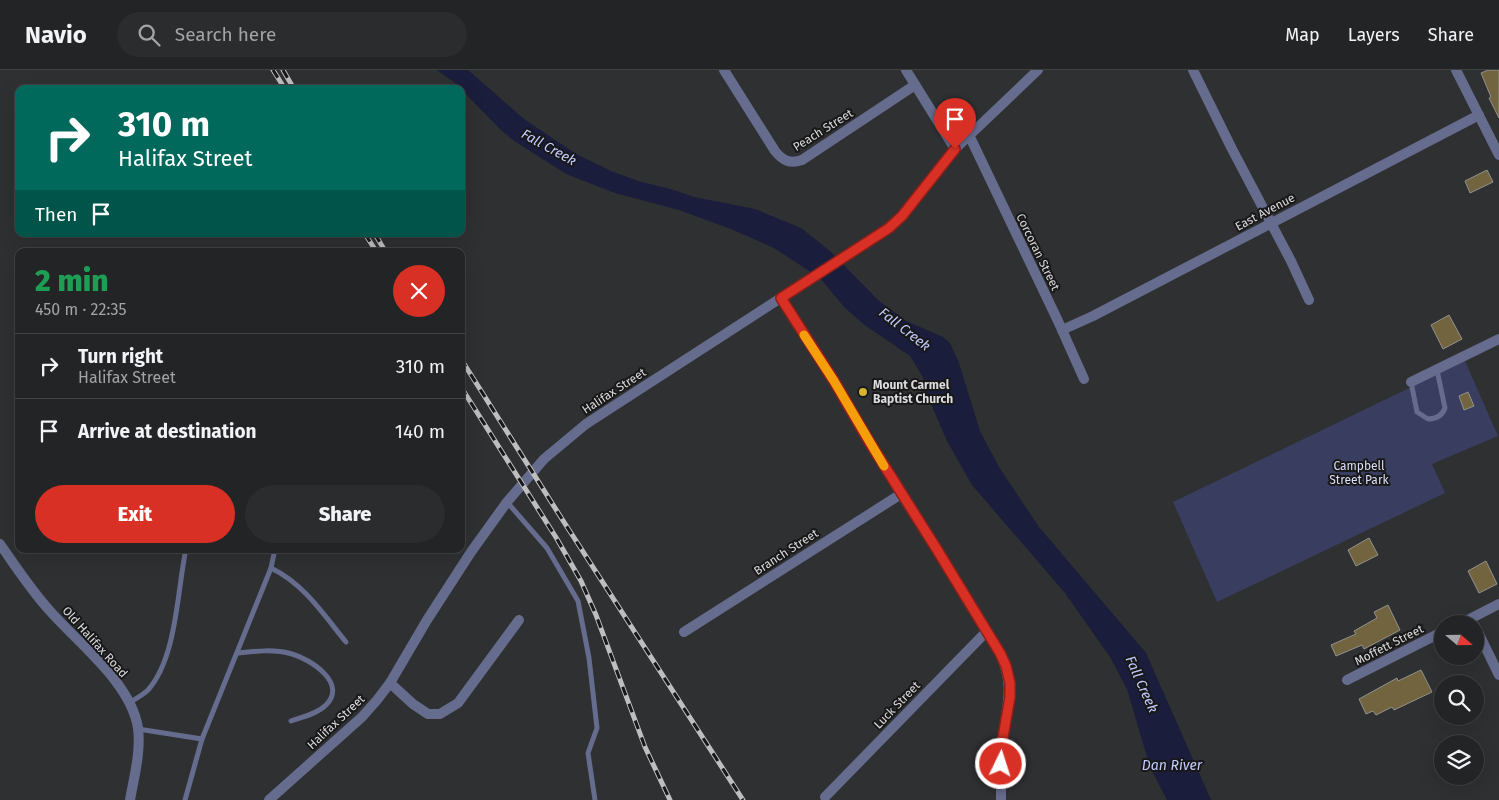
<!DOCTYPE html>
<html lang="en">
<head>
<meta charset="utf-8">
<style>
	body { margin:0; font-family:"Fira Sans",sans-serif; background:#2b2c2e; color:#f1f3f6; height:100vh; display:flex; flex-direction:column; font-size:19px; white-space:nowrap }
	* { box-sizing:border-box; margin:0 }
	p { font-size:16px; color:#a3a4a7 }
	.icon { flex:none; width:28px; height:28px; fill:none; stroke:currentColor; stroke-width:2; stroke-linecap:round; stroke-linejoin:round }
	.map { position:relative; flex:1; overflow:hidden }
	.sheet { position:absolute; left:15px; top:178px; width:450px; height:305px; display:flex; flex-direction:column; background:#232426; border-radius:10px; box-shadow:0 5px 20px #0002,0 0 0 1px #404143 }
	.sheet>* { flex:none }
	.banner { position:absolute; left:15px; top:15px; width:450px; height:152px; border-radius:10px; box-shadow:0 5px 20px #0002,0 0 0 1px #404143; background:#00695c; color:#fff; overflow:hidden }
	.needle { width:32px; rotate:110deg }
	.buttons { position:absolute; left:1434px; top:545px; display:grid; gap:10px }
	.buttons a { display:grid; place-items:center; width:50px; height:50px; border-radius:50%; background:#232426; box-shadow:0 5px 20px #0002,0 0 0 1px #404143; font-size:25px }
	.pin { position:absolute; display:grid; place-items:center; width:42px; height:42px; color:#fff; margin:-51px -21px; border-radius:50% 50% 50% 0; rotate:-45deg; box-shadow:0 0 5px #0007 }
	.pin .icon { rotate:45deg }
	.me { position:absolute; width:55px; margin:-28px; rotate:4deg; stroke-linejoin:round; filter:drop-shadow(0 0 4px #0008) }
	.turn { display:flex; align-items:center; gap:18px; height:105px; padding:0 20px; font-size:22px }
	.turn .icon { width:65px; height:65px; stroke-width:2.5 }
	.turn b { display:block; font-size:35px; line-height:42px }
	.then { display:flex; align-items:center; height:48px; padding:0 20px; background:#0003; gap:10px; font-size:19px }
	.round { display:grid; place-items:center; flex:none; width:52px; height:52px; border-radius:26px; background:#2b2c2e }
	.summary { display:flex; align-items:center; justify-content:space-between; height:85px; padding:0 20px }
	h1 { font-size:30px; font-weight:800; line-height:38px; color:#1e9e55 }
	.action { display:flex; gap:10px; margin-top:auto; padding:10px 20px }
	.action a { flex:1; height:58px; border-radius:30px; background:#d93025; color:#fff; font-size:20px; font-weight:800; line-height:58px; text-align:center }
	.action a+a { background:#2b2c2e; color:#f1f3f6 }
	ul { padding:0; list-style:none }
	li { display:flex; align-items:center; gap:15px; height:65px; padding:0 20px; border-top:1px solid #404143 }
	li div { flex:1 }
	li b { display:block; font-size:19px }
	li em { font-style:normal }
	header { display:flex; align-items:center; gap:30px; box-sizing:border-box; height:70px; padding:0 25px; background:#232426; border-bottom:1px solid #404143 }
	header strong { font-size:24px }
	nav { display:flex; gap:28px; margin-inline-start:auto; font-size:18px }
	.search { width:350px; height:45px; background:#2b2c2e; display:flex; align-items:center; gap:12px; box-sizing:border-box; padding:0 18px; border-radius:28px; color:#a3a4a7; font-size:19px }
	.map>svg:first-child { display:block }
	.green { fill:#393d5f }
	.water { fill:#1a1d3b }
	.building { fill:#72643e; stroke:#92918e }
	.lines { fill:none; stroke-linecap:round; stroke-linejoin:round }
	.lane { stroke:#666c8e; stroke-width:5 }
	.street { stroke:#666c8e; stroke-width:10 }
	.rail-casing { stroke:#bebec0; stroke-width:5 }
	.rail { stroke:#181819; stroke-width:3; stroke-dasharray:9; stroke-linecap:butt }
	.route-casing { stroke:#8d1f18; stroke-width:12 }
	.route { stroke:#d93025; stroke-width:9 }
	.slow { stroke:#f59e0b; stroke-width:9 }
	.poi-dot { fill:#d9b334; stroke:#181819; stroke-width:2 }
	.labels { text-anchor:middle; stroke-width:4; stroke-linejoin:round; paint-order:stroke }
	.street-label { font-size:12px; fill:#dcdcde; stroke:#181819 }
	.poi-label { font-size:12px; font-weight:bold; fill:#dcdcde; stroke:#181819; text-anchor:start }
	.park-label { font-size:12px; fill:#dadff8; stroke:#181819 }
	.water-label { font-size:14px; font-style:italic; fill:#c2cbfd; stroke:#181819 }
</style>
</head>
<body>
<header>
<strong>Navio</strong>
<div class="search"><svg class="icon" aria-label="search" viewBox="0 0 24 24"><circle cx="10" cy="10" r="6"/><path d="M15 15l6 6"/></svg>Search here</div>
<nav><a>Map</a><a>Layers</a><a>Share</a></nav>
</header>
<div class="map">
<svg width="1499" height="730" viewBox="0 0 1499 730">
	<rect width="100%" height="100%" fill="#2f3032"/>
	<path class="green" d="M 1465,291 L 1498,366 L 1432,394 L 1445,423 L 1217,532 L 1173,432 Z"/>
	<path class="water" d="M 437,0 L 468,0 L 524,49 L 576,84 L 611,101 L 638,111 L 674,120 L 694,127 L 755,139 L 801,158 L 830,181 L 878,230 L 906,251 L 943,267 L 950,273 L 959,293 L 980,361 L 999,397 L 1039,457 L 1146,583 L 1211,730 L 1167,730 L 1150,697 L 1127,619 L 1110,587 L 1065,523 L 972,415 L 947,371 L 925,320 L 923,307 L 910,286 L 866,256 L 845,238 L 820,208 L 774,178 L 731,159 L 679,140 L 615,123 L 566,104 L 513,70 L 501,60 L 454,12 Z"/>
	<g class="building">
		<path d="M 1488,0 L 1499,0 L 1499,48 L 1489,28 L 1491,27 L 1481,3 Z"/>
		<path d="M 1487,100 L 1493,112 L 1470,123 L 1465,111 Z"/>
		<path d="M 1449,245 L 1462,269 L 1443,279 L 1431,255 Z"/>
		<path d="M 1468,322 L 1474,336 L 1464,340 L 1459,326 Z"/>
		<path d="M 1369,468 L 1378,485 L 1356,496 L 1348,480 Z"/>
		<path d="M 1486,491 L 1497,514 L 1479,523 L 1468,501 Z"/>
		<path d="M 1388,535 L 1400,560 L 1364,579 L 1362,575 L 1336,586 L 1331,575 L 1356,564 L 1354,561 L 1377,548 L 1374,542 Z"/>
		<path d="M 1421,600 L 1432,622 L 1394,640 L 1392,637 L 1376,645 L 1373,641 L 1366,644 L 1359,629 L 1397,608 L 1398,611 Z"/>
	</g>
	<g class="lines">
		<g class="lane">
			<path d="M 1411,312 L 1417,342 L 1428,349 C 1436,349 1442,346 1445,338 L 1437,300"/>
			<path d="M 507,432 L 547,478 L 578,531 L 589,588 L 597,658 L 588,683 L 595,730"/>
			<path d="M 271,498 C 304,514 323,544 346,572"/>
			<path d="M 238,583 C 256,581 274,579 292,584 C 310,589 348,613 326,635 C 317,644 302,647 291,651"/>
			<path d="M 129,633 C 135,629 143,625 148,620 C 177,587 177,521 186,479"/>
			<path d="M 138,659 L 202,669"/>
			<path d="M 185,730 L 202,669 L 271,498 L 275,479"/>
		</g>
		<g class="street">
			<path d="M 724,0 L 775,81 C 783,91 790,94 802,90 L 915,15"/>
			<path d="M 906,0 L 955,79"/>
			<path d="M 1193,0 L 1232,79 L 1291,191 L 1309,230"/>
			<path d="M 1456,0 L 1499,85"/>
			<path d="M 969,65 L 1058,251 L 1084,309"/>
			<path d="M 781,228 L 834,311 L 901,424 L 936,478 L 1000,583 C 1015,617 1007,633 1003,667 C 1001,688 1001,709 1001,730"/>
			<path d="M 1062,260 L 1093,246 L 1479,45"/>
			<path d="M 1411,312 L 1499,269"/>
			<path d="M 0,474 C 16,497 31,520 50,541 C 79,574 131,613 138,658 C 141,682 134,707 130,730"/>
			<path d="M 1460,554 L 1499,534"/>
			<path d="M 1475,556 L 1499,605"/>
			<path d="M 684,562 L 901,424"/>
			<path d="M 1347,610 L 1442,562"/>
			<path d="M 390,613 L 413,634 L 428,644 L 440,644 L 458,633 L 519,550"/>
			<path d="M 825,727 L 987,561"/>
			<path d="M 269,730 L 362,647 L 377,630 L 390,613 L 427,550 L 471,482 L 507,432 L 544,389 L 586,354 L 889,158 L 902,146 L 955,79 L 1038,0"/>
		</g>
		<defs>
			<g id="rail">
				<path d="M 273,0 L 285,19"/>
				<path d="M 283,0 L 294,19"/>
				<path d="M 365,164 L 376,181"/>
				<path d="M 375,164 L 385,181"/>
				<path d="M 461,289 L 562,449 L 743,730"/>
				<path d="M 461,317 L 557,469 L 581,511 L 596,545 L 645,677 L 670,730"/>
			</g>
		</defs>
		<use href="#rail" class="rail-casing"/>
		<use href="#rail" class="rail"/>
	</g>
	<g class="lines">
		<defs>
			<path id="route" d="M 955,79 L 902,146 L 889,158 L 781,228 L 834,311 L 870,373 L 936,478 L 1000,583 L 1006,596 L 1010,613 L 1010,627 L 1003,667 L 1001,694"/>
		</defs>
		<use href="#route" class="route-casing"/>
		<use href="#route" class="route"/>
		<path class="slow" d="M 804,265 L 834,311 L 884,396"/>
	</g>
	<circle class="poi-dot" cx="863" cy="322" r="5"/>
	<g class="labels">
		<g class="street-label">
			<text transform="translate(823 60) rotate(-32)" y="4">Peach Street</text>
			<text transform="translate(1265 142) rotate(-28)" y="4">East Avenue</text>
			<text transform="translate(1038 182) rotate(64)" y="4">Corcoran Street</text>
			<text transform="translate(614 321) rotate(-33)" y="4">Halifax Street</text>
			<text transform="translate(786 482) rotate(-33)" y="4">Branch Street</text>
			<text transform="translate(95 572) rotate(48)" y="4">Old Halifax Road</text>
			<text transform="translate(1389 575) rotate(-27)" y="4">Moffett Street</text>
			<text transform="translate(897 635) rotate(-46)" y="4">Luck Street</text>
			<text transform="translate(336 652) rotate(-43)" y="4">Halifax Street</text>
		</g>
		<g class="poi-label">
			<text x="873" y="319">Mount Carmel<tspan x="873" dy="14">Baptist Church</tspan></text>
		</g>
		<g class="park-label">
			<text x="1359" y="400">Campbell<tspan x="1359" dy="14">Street Park</tspan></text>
		</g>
		<g class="water-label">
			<text transform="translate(549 77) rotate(29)" y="5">Fall Creek</text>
			<text transform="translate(905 259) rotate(38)" y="5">Fall Creek</text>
			<text transform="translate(1142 614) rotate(66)" y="5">Fall Creek</text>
			<text x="1172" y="700">Dan River</text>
		</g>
	</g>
</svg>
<div class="buttons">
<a><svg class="needle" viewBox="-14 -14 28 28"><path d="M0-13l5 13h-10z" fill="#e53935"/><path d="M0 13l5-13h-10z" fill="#a3a4a7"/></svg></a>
<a><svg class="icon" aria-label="search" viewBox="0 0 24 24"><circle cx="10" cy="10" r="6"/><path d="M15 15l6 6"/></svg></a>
<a><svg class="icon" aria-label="layers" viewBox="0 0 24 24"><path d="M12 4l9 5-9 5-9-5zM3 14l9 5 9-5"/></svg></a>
</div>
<div class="pin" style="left:955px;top:79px;background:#d93025"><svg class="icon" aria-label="arrive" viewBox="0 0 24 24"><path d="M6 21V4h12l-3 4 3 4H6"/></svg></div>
<svg class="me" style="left:1001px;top:694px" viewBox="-20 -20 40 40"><circle r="17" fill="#d93025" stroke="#fff" stroke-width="3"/><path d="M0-11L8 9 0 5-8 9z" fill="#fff"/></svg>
<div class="banner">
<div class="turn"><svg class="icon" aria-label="right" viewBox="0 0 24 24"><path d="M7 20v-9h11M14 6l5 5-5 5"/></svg><div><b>310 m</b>Halifax Street</div></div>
<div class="then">Then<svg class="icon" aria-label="arrive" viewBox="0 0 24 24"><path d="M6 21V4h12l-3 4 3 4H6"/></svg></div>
</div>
<section class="sheet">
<div class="summary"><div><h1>2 min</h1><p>450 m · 22:35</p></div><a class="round" style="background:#d93025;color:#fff"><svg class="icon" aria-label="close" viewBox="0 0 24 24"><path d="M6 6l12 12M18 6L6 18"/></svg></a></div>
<ul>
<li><svg class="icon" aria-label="right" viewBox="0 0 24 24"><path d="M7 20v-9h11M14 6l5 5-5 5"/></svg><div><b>Turn right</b><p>Halifax Street</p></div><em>310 m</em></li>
<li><svg class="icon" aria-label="arrive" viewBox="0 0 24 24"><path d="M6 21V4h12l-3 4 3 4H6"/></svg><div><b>Arrive at destination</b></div><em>140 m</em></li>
</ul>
<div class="action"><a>Exit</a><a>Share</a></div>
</section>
</div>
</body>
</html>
